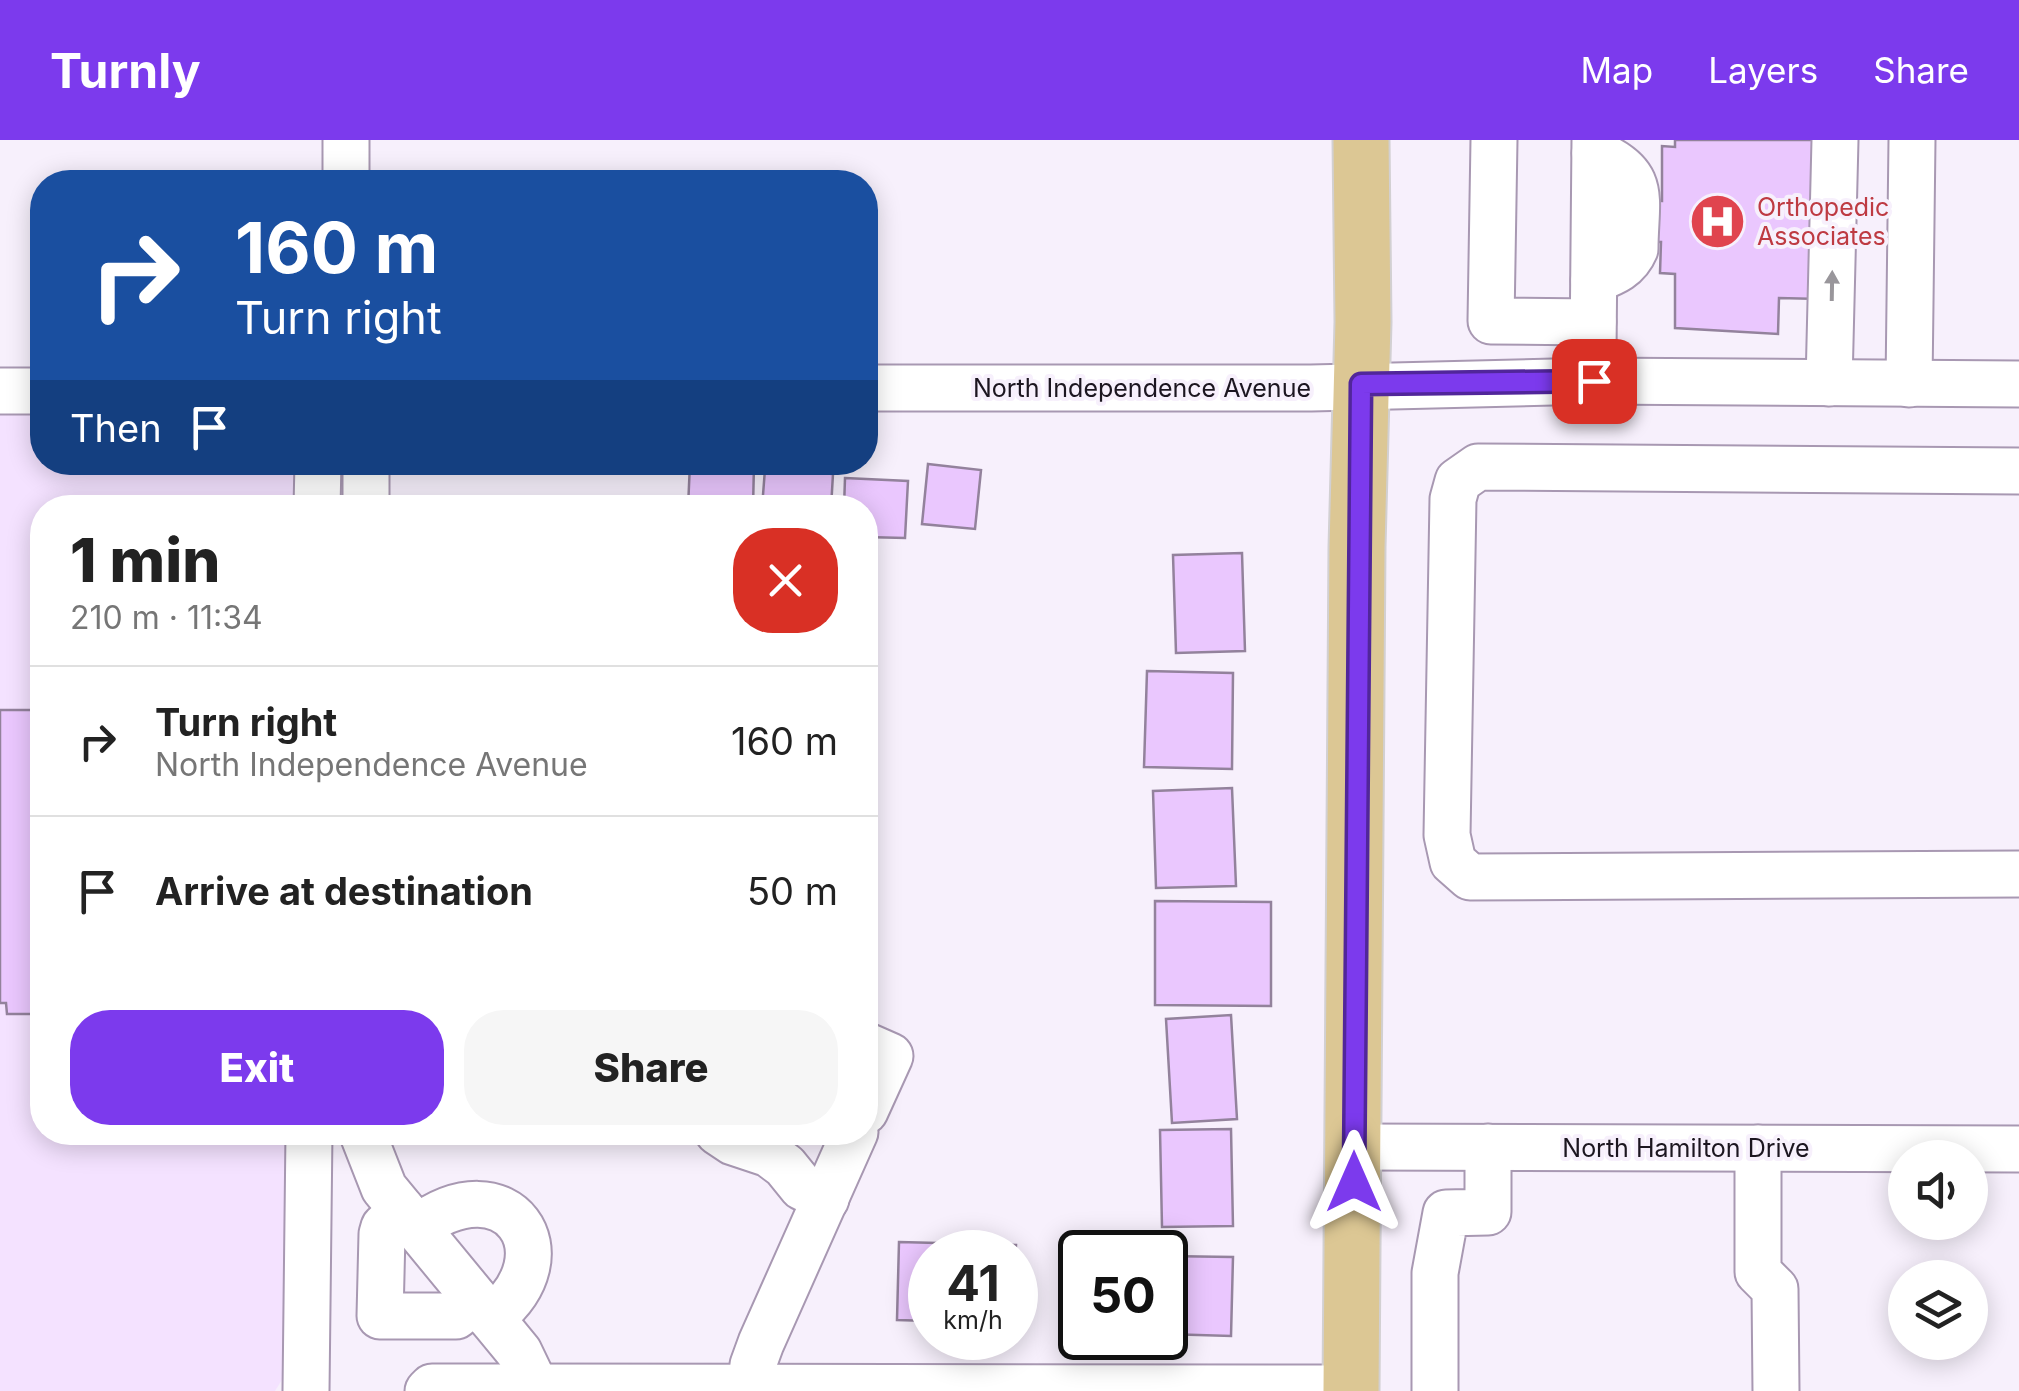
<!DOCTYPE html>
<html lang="en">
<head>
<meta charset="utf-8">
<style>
	body { margin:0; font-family:Inter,sans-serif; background:#f6f6f6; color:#222; height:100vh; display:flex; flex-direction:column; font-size:38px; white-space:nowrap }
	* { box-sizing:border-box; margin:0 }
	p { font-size:32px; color:#767676 }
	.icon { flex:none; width:55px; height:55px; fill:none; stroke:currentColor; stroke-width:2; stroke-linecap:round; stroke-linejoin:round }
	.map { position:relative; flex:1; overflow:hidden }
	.sheet { position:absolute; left:30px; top:355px; width:848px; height:650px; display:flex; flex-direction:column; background:#fff; border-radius:40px; box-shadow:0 5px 25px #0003 }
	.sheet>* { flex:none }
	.hud { position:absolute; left:30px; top:30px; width:848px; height:305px; border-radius:40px; box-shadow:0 5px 25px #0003; background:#1a4fa0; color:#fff; overflow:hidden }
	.tools { position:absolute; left:1888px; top:1000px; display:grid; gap:20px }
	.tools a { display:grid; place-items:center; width:100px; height:100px; border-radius:50%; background:#fff; box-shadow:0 5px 25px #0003; font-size:50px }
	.speed { position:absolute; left:908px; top:1090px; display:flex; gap:20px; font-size:50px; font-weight:700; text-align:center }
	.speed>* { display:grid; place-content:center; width:130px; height:130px; border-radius:50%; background:#fff; box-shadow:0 5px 25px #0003; line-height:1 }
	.speed small { font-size:25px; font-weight:400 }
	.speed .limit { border:5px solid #111; border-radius:15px; background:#fff; color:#111 }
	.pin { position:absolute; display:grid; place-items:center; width:85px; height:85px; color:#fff; margin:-42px; border-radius:20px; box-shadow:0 5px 15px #0006 }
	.me { position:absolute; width:110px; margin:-55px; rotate:0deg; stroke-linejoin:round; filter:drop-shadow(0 0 8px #0008) }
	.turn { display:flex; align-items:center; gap:35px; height:210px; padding:0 40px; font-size:45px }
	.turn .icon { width:130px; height:130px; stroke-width:2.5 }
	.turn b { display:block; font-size:70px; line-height:85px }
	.then { display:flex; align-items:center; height:95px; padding:0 40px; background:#0003; gap:20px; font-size:38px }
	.round { display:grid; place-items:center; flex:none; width:105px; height:105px; border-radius:40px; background:#f6f6f6 }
	.summary { display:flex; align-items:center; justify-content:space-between; height:170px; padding:0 40px }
	h1 { font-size:60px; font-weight:800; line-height:75px }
	.primary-button { display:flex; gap:20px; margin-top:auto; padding:20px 40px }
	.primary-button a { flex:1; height:115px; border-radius:40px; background:#7c3aed; color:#fff; font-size:40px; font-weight:800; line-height:115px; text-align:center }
	.primary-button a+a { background:#f6f6f6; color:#222 }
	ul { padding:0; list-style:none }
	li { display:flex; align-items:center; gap:30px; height:150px; padding:0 40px; border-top:2px solid #e0e0e0 }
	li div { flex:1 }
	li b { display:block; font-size:38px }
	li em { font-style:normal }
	header { display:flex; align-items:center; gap:60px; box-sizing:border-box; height:140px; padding:0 50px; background:#7c3aed; color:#fff }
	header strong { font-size:48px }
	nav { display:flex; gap:55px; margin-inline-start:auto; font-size:35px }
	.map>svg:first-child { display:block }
	.built { fill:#f4e2ff }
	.building { fill:#eac7fe; stroke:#93829c; stroke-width:2.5 }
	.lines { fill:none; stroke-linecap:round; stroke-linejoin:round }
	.minor-casing { stroke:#a898b2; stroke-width:49 }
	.major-casing { stroke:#d2d0d2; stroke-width:59 }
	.minor { stroke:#fff; stroke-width:45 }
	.major { stroke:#dcc794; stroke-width:55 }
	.oneway { fill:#99969b }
	.route-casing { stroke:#51269a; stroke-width:25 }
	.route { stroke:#7c3aed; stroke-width:18 }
	.labels { text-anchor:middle; stroke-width:8; stroke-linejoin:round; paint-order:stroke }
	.health-label { font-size:25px; fill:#be3a42; stroke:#f7f0fc; text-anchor:start }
	.street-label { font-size:25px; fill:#1c1620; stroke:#f7f0fc }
</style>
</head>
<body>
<header>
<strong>Turnly</strong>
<nav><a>Map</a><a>Layers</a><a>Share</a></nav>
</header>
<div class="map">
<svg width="2019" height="1251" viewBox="0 0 2019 1251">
	<rect width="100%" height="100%" fill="#f7f0fc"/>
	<path class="built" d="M 0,272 L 42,272 L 42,322 L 297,323 L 296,367 L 42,368 L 42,992 L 288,993 L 285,1235 L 275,1251 L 0,1251 Z"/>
	<g class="building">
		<path d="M 1675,0 L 1822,0 L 1820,159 L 1779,158 L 1778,194 L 1675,188 L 1675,134 L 1660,133 L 1661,102 L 1615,101 L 1615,60 L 1662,61 L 1662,6 L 1675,7 Z"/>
		<path d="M 690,323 L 754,324 L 753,368 L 688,368 Z"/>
		<path d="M 928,324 L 981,330 L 975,389 L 922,384 Z"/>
		<path d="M 765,329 L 833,334 L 831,368 L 762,368 Z"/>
		<path d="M 845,338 L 908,341 L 905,398 L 865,397 L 865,368 L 844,368 Z"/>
		<path d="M 1242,413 L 1245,511 L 1176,513 L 1173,415 Z"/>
		<path d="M 1147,531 L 1233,533 L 1232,629 L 1144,627 Z"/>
		<path d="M 0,570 L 42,570 L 42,874 L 7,874 L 6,863 L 0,863 Z"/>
		<path d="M 1232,648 L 1236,746 L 1156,748 L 1153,651 Z"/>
		<path d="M 1155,761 L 1271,762 L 1271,866 L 1155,865 Z"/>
		<path d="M 1231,875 L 1237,979 L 1172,983 L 1166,879 Z"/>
		<path d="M 1231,989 L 1233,1086 L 1162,1087 L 1160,990 Z"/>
		<path d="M 899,1102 L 1016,1105 L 1015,1126 L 1015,1112 L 930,1112 L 930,1181 L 897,1180 Z"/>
		<path d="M 1165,1116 L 1233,1117 L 1231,1196 L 1165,1194 Z"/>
	</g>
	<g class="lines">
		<defs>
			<g id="minor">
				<path d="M 1494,0 L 1491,181 L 1593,182"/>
				<path d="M 346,42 L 346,0"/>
				<path d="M 1594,140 C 1612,133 1627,128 1635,109 C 1635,59 1649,35 1595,13"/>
				<path d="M 1593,213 L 1595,0"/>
				<path d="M 1829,243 L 1835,0"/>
				<path d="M 1909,244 L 1912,0"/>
				<path d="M 865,248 L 1311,248 L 1593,241 L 2019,244"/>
				<path d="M 0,251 L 42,251"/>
				<path d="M 2019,331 L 1478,327 L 1458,341 L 1453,359 L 1447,695 L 1453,722 L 1470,737 L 2019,734"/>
				<path d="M 317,368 L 318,322"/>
				<path d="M 366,368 L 366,322"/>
				<path d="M 865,905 L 890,916 L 865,971"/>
				<path d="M 362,992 L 384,1048 L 519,1212 L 531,1237 L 532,1248"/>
				<path d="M 718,992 L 733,1002 L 769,1014 L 785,1026 L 802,1047 L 826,1059"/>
				<path d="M 1354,1007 L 2019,1009"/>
				<path d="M 1758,1008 L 1758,1132 L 1775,1149 L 1776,1251"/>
				<path d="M 402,1070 L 384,1087 L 382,1094 L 380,1176 L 456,1176 L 476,1160"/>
				<path d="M 417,1088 C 507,1020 573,1114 491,1178"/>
				<path d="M 306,1251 L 309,992"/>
				<path d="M 428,1251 L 432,1247 L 1351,1248"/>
				<path d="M 750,1251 L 753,1225 L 761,1203 L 855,992"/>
				<path d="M 1435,1251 L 1435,1133 L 1446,1073 L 1488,1072 L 1488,1007"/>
			</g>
			<path id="major" d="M 1351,1251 L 1357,407 L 1363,182 L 1361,0"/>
		</defs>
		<use href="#minor" class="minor-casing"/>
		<use href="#major" class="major-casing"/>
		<use href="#minor" class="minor"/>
		<use href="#major" class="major"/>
	</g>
	<defs><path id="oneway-solid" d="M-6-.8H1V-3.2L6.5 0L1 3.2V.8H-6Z" transform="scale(2.5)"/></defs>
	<use class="oneway" href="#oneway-solid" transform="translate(1832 146) rotate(-89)"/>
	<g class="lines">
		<defs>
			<path id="route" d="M 1354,1042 L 1361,244 L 1594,241"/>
		</defs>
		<use href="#route" class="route-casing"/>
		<use href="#route" class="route"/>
	</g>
	<defs>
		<symbol id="hospital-disc" viewBox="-11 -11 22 22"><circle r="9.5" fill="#e0444e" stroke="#f7f0fc"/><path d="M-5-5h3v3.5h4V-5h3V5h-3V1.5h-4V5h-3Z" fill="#fff"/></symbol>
	</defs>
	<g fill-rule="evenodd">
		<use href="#hospital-disc" x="1686" y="50" width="63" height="63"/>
	</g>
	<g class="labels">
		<g class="health-label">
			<text x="1757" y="76">Orthopedic<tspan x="1757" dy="29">Associates</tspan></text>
		</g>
		<g class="street-label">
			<text x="1142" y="257">North Independence Avenue</text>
			<text x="1686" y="1017">North Hamilton Drive</text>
		</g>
	</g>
</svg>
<div class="tools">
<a><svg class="icon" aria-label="sound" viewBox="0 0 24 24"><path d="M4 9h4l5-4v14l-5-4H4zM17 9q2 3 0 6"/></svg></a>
<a><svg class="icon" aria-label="layers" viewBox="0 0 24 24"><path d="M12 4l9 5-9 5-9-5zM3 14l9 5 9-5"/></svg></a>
</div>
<div class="speed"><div>41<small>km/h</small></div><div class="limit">50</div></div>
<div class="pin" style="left:1594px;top:241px;background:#d93025"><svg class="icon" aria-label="arrive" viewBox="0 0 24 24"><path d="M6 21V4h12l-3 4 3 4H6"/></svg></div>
<svg class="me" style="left:1354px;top:1042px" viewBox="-20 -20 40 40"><path d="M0-17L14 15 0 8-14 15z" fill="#7c3aed" stroke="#fff" stroke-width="4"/></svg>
<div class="hud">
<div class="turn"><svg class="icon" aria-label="right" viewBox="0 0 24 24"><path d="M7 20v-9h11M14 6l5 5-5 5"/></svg><div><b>160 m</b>Turn right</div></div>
<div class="then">Then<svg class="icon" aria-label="arrive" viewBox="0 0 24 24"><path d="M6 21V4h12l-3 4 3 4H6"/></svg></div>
</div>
<section class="sheet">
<div class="summary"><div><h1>1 min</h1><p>210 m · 11:34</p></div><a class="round" style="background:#d93025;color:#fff"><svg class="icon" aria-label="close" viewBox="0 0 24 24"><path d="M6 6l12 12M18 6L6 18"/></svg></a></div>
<ul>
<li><svg class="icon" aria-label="right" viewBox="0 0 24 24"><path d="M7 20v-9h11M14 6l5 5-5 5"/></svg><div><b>Turn right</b><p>North Independence Avenue</p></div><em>160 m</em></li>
<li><svg class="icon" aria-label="arrive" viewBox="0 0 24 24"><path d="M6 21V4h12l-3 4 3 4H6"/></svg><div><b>Arrive at destination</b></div><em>50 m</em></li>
</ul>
<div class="primary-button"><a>Exit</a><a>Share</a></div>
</section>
</div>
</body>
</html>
